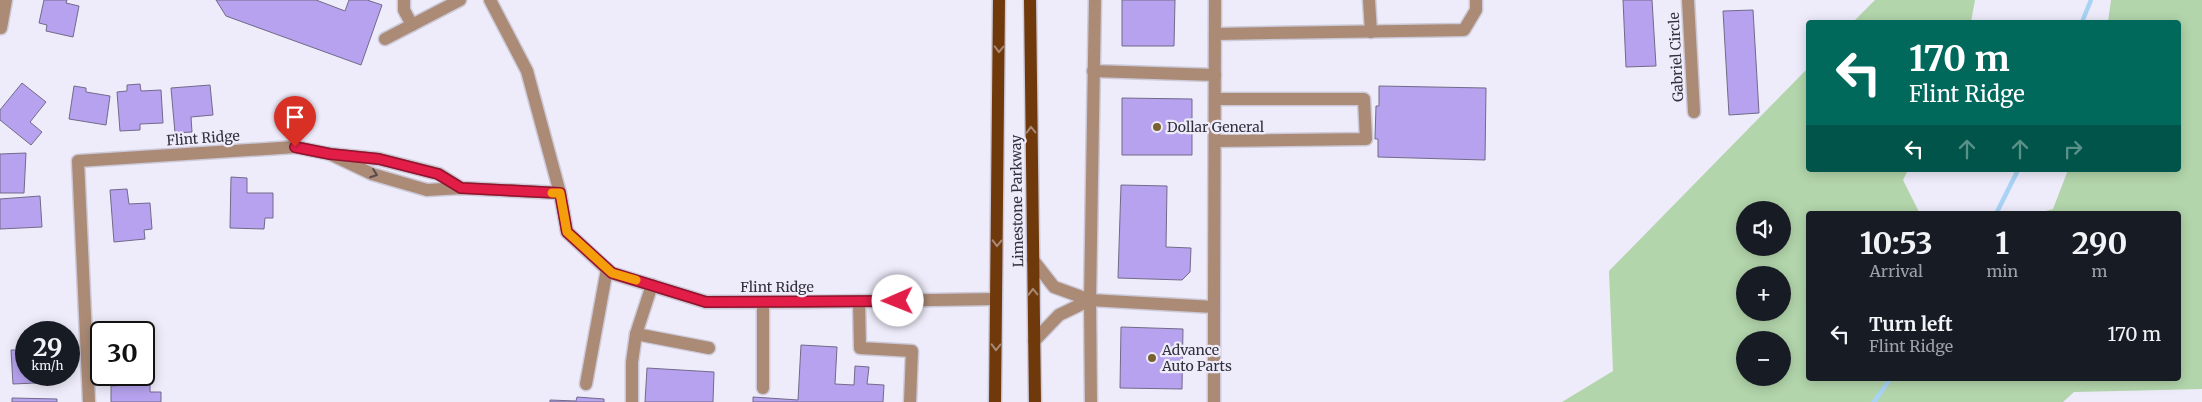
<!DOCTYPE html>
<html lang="en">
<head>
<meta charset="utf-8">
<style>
	body { margin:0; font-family:Merriweather,serif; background:#20242c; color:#f1f3f6; height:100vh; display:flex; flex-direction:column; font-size:19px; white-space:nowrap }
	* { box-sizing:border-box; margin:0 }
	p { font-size:16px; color:#9ea1a6 }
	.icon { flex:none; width:28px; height:28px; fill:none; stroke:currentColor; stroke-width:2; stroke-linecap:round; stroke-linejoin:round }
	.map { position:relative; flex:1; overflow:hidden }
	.drawer { position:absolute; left:1806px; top:211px; width:375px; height:170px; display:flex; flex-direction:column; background:#171b24; border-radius:5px; box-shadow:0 2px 12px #0003 }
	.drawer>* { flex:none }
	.guide { position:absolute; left:1806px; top:20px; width:375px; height:152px; border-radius:5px; box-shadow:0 2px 12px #0003; background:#00695c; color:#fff; overflow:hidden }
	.buttons { position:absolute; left:1736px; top:201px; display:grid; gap:10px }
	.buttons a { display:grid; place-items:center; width:55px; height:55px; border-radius:50%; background:#171b24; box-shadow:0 2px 12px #0003; font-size:25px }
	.speed { position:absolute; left:15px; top:321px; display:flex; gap:10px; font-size:25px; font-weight:700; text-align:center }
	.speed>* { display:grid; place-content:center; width:65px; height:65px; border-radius:50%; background:#171b24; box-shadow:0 2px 12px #0003; line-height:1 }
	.speed small { font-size:12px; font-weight:400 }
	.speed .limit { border:2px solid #111; border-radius:8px; background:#fff; color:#111 }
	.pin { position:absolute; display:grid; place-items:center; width:42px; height:42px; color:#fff; margin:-51px -21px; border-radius:50% 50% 50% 0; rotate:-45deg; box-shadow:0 0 5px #0007 }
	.pin .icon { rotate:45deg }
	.me { position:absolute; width:55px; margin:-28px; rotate:269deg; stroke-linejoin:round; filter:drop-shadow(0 0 4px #0008) }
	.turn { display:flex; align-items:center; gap:18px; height:105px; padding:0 20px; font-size:22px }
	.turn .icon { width:65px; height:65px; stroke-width:2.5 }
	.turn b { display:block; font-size:35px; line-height:42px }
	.lanes { display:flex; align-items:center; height:48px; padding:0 20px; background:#0003; justify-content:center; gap:25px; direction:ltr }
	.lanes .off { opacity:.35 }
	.eta { display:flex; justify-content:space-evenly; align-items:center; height:85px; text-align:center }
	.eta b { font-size:30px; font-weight:700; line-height:35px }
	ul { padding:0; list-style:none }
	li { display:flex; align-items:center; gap:15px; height:75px; padding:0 20px }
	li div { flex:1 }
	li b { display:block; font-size:19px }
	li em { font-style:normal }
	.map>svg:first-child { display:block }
	.green { fill:#b2d5ab; fill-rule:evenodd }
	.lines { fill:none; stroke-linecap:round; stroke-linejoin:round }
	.stream { stroke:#a8d3f5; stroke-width:4.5 }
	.building { fill:#b6a2ef; stroke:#726a89 }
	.minor-casing { stroke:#ccc9d8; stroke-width:15 }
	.major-casing { stroke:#ccc9d8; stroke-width:15 }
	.minor { stroke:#ab8b76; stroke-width:12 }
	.major { stroke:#6f390c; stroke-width:12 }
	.oneway { stroke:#a88977 }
	.oneway2 { stroke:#574b4e }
	.route-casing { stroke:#92132f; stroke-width:12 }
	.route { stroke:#e11d48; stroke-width:9 }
	.slow { stroke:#f59e0b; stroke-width:9 }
	.poi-dot { fill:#7a6132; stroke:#eeebfa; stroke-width:2 }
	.labels { text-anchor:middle; stroke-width:4.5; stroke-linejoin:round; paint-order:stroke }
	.street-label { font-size:14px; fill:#33303d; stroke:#eeebfa }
	.poi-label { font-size:14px; fill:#33303d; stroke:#eeebfa; text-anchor:start }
</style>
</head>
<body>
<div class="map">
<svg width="2202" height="402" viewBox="0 0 2202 402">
	<rect width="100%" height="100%" fill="#eeebfa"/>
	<g class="green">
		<path d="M 1875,0 L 1975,0 L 1971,22 L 1853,22 Z"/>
		<path d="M 2111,0 L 2202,0 L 2202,389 L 2074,392 L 2063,402 L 1562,402 L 1613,371 L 1609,271 L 1809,67 L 1809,170 L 1908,170 L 1903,180 L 1920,214 L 1809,214 L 1809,379 L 2179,379 L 2179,214 L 2035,214 L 2053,209 L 2068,170 L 2179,170 L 2179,22 L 2108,22 ZM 1745,210 L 1782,210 L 1782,248 L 1745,248 ZM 1745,275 L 1782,275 L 1782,312 L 1745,312 ZM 1745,340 L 1782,340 L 1782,378 L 1745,378 Z"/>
	</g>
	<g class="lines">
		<g class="stream">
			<path d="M 2082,22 L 2091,0"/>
			<path d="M 1996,214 L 2018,170"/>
			<path d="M 1874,402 L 1890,379"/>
		</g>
	</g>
	<g class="building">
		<path d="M 44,0 L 67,0 L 66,3 L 79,6 L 73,37 L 46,31 L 47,25 L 39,23 Z"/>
		<path d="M 216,0 L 316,0 L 345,11 L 349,0 L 367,0 L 382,5 L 361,65 L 226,16 Z"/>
		<path d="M 1122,0 L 1175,0 L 1174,46 L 1122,46 Z"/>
		<path d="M 1623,0 L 1652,0 L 1656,66 L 1626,67 Z"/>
		<path d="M 1753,10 L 1759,113 L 1729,115 L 1723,11 Z"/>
		<path d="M 22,83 L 46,102 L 30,122 L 42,132 L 31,145 L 0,120 L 0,110 Z"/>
		<path d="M 140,84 L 141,91 L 161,90 L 163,123 L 140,124 L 140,130 L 120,131 L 117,92 L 127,91 L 127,85 Z"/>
		<path d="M 210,85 L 213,115 L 191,117 L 192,132 L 175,133 L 171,88 Z"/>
		<path d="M 74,86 L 86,88 L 86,92 L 110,96 L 106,125 L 69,119 Z"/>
		<path d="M 1379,86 L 1486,88 L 1485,160 L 1378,157 L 1378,139 L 1375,139 L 1376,106 L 1379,106 Z"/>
		<path d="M 1122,98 L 1192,99 L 1192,155 L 1122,155 Z"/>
		<path d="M 26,153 L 24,193 L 0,193 L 0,154 Z"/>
		<path d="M 231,177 L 247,178 L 247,193 L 273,193 L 273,218 L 265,218 L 264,229 L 230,228 Z"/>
		<path d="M 1121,185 L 1167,186 L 1166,247 L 1191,248 L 1190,272 L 1182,280 L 1118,278 Z"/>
		<path d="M 127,189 L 129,204 L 150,203 L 152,229 L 144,230 L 145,239 L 114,242 L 110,190 Z"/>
		<path d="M 40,196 L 42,227 L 0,229 L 0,199 Z"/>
		<path d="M 1121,327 L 1183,329 L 1182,389 L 1120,388 Z"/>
		<path d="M 801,345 L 837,347 L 835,384 L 854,385 L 855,366 L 869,367 L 867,384 L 884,385 L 883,402 L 753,402 L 753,397 L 798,400 Z"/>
		<path d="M 11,350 L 26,350 L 26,375 L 57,375 L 58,382 L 13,384 Z"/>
		<path d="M 647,368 L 714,372 L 713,402 L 645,402 Z"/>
		<path d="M 150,384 L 150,392 L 161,392 L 161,402 L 111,402 L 111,386 Z"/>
		<path d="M 577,397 L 604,399 L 604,402 L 550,402 L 550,400 L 576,401 Z"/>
		<path d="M 12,398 L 57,399 L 57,402 L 12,402 Z"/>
	</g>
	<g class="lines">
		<defs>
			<g id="minor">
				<path d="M 404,0 L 404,10 L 412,25"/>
				<path d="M 490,0 L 527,71 L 560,193"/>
				<path d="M 1369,0 L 1371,32"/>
				<path d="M 1688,0 L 1694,112"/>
				<path d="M 1,28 L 6,0"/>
				<path d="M 1215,34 L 1464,30 L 1476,10 L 1476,0"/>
				<path d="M 385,39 L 460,0"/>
				<path d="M 1093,71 L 1215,75"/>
				<path d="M 1216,99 L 1364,99 L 1366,139 L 1216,141"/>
				<path d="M 330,154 L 372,174 L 427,190 L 461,188 L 560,193 L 567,232 L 611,273 L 706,302 L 806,302 L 996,299"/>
				<path d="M 1033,260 L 1054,287 L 1090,300 L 1214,307 L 1215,0"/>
				<path d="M 859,301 L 860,348 L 912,351 L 910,402"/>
				<path d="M 636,334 L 709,348"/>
				<path d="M 1034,341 L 1059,315 L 1090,300"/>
				<path d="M 586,384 L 607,269"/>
				<path d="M 763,388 L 763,302"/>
				<path d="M 89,402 L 78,161 L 295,147 L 330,154 L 379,159 L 439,174 L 461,188"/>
				<path d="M 632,402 L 632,362 L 636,334 L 652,285"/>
				<path d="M 1091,402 L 1090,300 L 1095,0"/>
				<path d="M 1214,402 L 1214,307"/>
			</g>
			<g id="major">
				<path d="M 1030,0 L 1035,402"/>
				<path d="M 995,402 L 999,0"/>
			</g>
		</defs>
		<use href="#minor" class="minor-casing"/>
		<use href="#major" class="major-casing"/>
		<use href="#minor" class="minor"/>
		<use href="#major" class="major"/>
	</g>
	<defs><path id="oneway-chevron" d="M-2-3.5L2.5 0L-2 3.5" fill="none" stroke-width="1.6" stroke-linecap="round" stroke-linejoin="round" transform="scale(1.25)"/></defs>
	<g class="oneway">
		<use href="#oneway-chevron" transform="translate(999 49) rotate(91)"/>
		<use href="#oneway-chevron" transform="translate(1031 130) rotate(-91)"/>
		<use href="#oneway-chevron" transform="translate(997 243) rotate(91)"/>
		<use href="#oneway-chevron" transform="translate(1033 292) rotate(-91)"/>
		<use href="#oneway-chevron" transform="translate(996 347) rotate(91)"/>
	</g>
	<use class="oneway2" href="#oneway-chevron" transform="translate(374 174) rotate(20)"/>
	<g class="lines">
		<defs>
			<path id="route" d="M 295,147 L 330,154 L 379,159 L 438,174 L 461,188 L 560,193 L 567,232 L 612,273 L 706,302 L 898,301"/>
		</defs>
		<use href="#route" class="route-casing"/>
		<use href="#route" class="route"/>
		<path class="slow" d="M 552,193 L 560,193 L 567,232 L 612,273 L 636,280"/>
	</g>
	<g class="poi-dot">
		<circle cx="1157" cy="127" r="5"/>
		<circle cx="1152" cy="358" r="5"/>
	</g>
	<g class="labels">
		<g class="street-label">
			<text transform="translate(1676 57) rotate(-93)" y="5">Gabriel Circle</text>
			<text transform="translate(203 138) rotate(-4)" y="5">Flint Ridge</text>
			<text transform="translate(1017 201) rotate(-91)" y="5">Limestone Parkway</text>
			<text x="777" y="292">Flint Ridge</text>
		</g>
		<g class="poi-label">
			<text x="1167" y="132">Dollar General</text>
			<text x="1162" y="355">Advance<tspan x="1162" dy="16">Auto Parts</tspan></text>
		</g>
	</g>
</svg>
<div class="buttons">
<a><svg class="icon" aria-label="sound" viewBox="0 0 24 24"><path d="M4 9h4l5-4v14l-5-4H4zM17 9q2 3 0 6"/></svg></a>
<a>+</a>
<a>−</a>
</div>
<div class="speed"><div>29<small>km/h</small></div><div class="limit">30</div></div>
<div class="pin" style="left:295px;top:147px;background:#d93025"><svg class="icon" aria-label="arrive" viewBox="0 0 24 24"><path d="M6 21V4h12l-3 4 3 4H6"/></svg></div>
<svg class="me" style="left:898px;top:301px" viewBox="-20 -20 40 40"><circle r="19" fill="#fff"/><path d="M0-13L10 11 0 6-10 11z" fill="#e11d48"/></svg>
<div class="guide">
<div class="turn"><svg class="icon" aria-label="left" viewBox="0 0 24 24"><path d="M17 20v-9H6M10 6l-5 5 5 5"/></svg><div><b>170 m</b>Flint Ridge</div></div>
<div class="lanes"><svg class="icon" aria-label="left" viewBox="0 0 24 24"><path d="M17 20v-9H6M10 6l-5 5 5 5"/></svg><svg class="icon off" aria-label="ahead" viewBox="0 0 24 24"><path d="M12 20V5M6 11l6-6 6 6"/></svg><svg class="icon off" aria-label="ahead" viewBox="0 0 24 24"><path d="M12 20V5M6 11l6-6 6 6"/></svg><svg class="icon off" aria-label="right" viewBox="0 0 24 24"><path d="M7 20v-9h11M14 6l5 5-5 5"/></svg></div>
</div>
<section class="drawer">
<div class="eta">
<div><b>10:53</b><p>Arrival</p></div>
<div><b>1</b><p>min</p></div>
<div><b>290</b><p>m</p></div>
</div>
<ul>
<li><svg class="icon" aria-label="left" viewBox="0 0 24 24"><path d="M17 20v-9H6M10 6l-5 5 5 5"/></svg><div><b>Turn left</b><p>Flint Ridge</p></div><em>170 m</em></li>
</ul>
</section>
</div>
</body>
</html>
